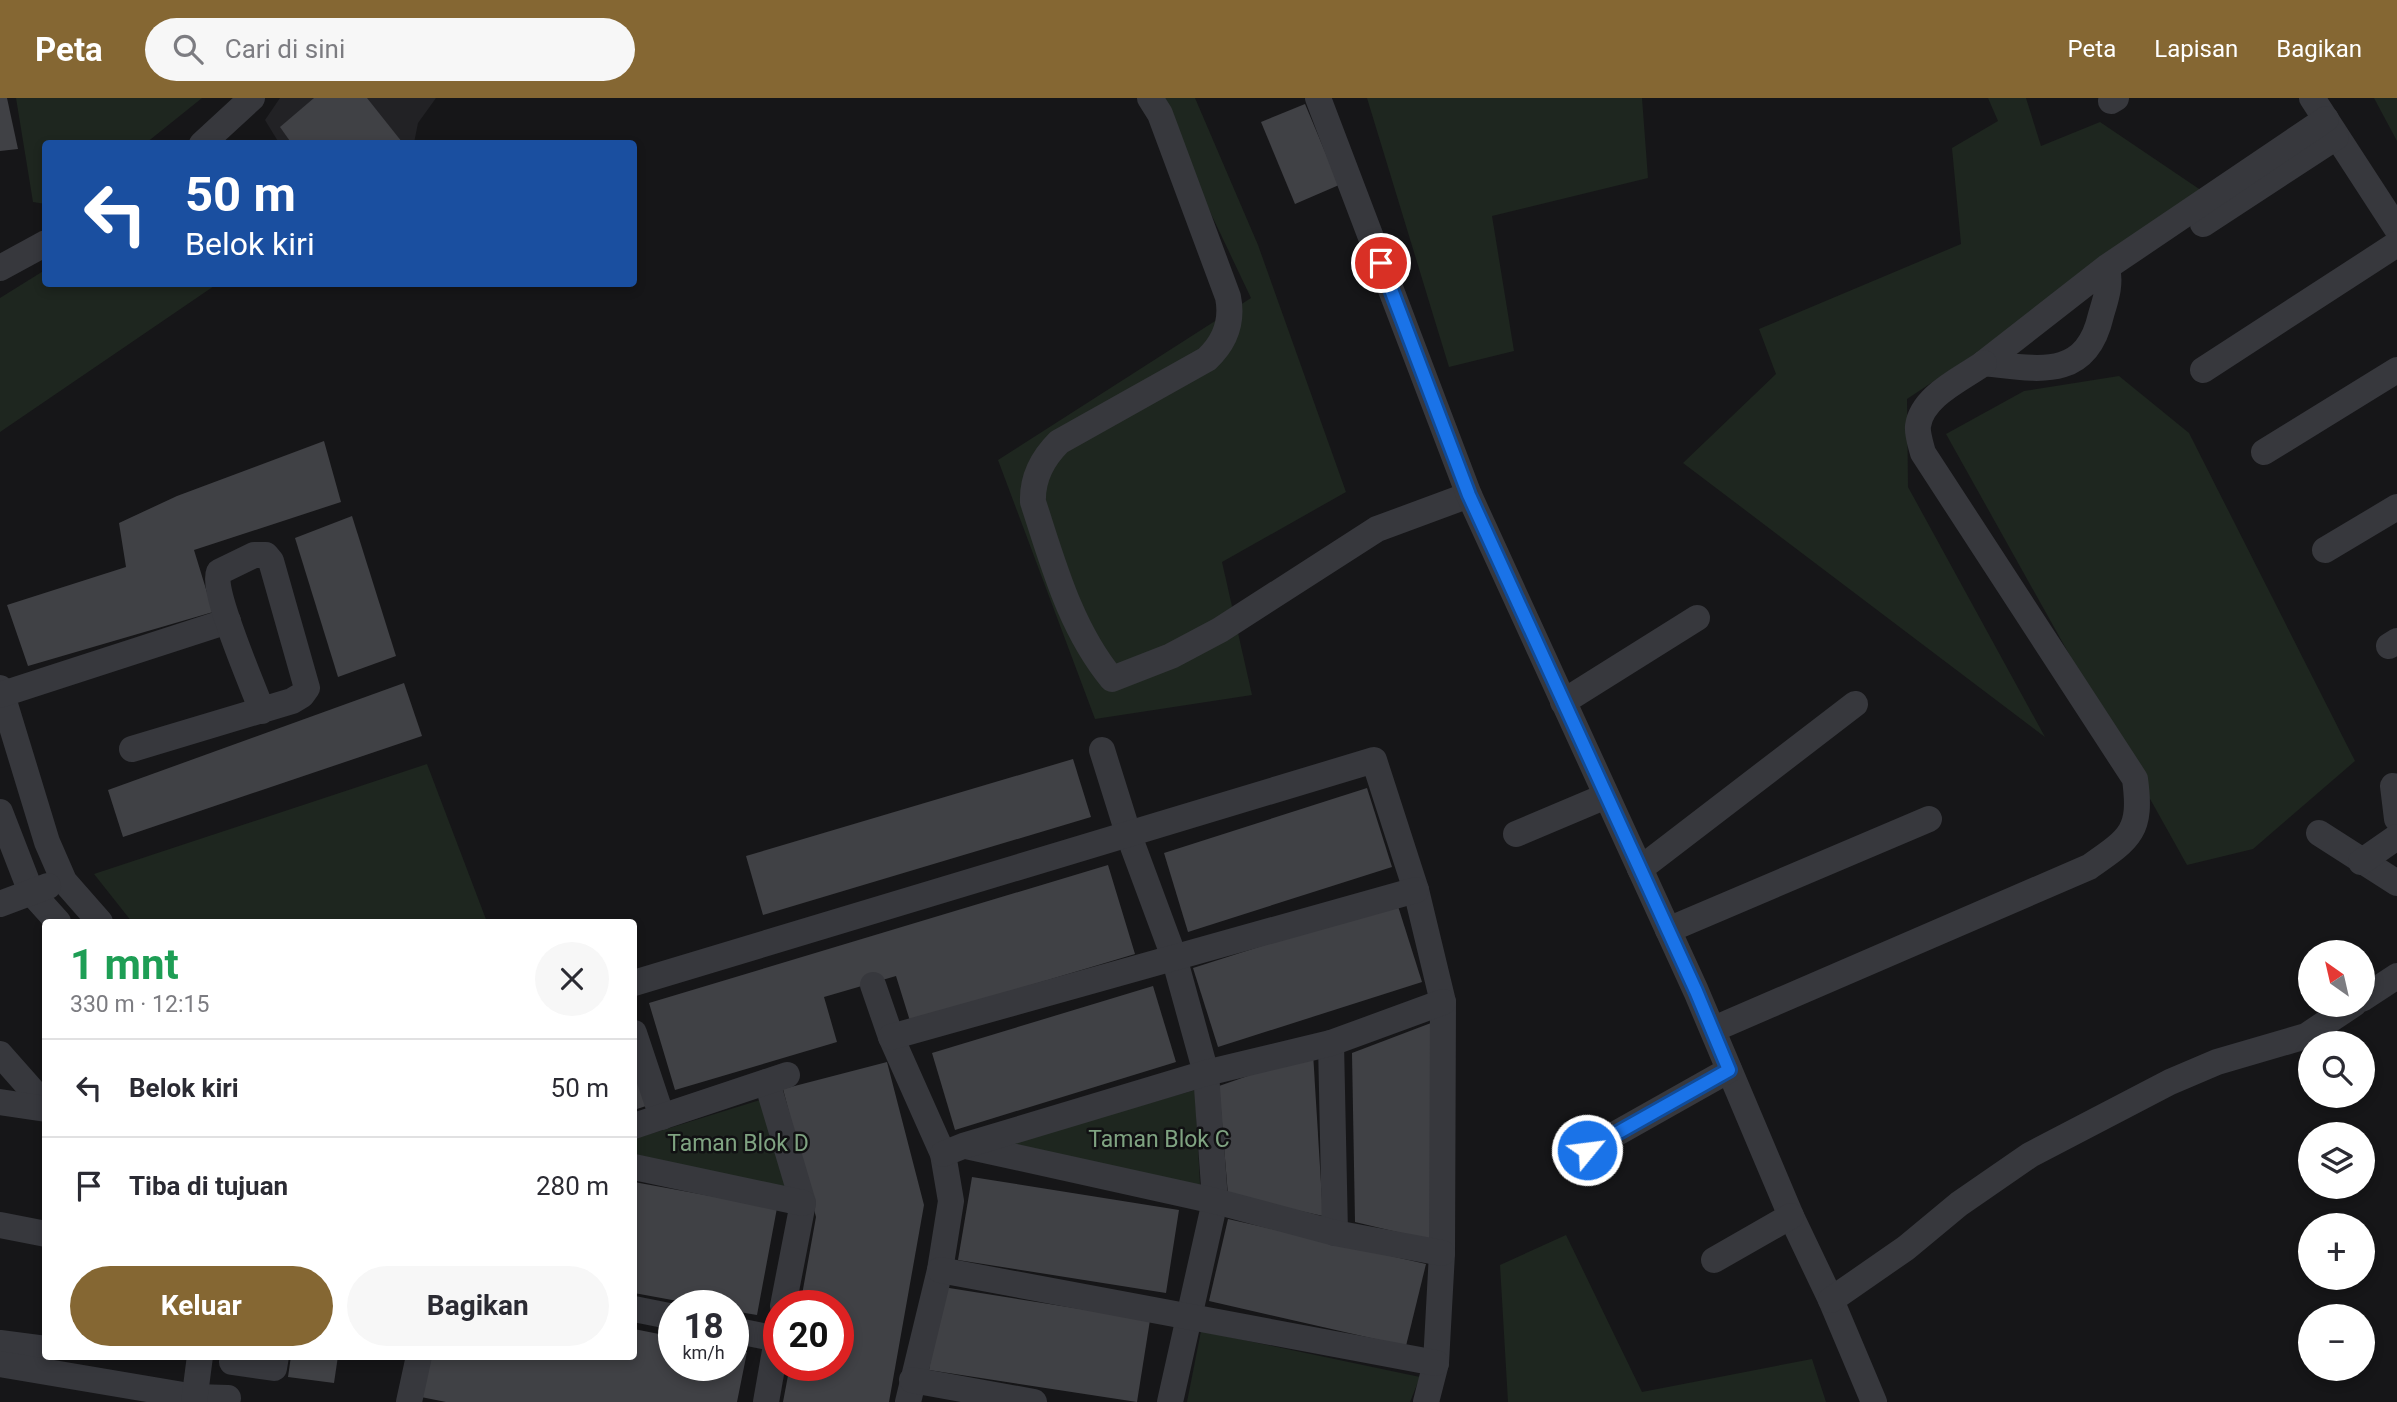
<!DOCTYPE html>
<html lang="id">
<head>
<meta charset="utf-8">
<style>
	body { margin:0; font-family:Roboto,sans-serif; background:#f7f7f7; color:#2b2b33; height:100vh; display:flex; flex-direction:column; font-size:26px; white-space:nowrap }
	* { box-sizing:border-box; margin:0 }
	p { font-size:23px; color:#7c7c81 }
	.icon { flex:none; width:38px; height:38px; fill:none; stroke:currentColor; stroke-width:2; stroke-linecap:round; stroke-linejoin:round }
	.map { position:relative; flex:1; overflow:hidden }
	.details { position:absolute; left:42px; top:821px; width:595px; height:441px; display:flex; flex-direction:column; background:#fff; border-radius:7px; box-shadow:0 4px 10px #0003 }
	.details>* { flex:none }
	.hud { position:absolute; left:42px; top:42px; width:595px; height:147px; border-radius:7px; box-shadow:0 4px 10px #0003; background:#1a4fa0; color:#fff; overflow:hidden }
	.needle { width:46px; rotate:326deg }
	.controls { position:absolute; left:2298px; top:842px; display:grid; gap:14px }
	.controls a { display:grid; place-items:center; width:77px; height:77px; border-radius:50%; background:#fff; box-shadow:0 4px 10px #0003; font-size:35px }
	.speed { position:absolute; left:658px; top:1192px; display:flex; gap:14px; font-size:35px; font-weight:700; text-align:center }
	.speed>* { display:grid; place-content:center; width:91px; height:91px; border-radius:50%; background:#fff; box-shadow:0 4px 10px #0003; line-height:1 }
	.speed small { font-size:18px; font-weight:400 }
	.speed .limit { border:10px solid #d22; background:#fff; color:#111 }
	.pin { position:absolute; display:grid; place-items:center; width:60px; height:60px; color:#fff; margin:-30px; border:4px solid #fff; border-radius:50%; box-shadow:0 2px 7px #0007 }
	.me { position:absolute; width:77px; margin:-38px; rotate:61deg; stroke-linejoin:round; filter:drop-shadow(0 0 5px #0008) }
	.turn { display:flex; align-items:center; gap:24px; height:147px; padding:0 28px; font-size:32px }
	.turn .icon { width:91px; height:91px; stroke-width:2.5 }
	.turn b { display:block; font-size:49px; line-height:60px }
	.round { display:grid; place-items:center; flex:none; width:74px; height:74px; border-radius:37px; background:#f7f7f7 }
	.head { display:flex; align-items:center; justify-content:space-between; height:119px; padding:0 28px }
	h1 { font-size:42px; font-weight:700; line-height:52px; color:#1e9e55 }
	.cta { display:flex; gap:14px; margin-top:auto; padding:14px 28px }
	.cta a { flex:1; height:80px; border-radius:42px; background:#856733; color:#fff; font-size:28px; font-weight:700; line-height:80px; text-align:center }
	.cta a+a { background:#f7f7f7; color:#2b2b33 }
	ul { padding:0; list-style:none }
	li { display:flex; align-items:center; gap:21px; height:98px; padding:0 28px; border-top:2px solid #e1e1e2 }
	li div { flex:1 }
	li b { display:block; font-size:26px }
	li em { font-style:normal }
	header { display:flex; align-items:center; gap:42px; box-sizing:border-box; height:98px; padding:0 35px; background:#856733; color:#fff }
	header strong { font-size:33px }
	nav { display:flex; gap:38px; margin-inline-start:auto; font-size:24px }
	.search { width:490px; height:63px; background:#f7f7f7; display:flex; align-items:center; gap:18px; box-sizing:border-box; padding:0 24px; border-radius:38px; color:#7c7c81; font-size:26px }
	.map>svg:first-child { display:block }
	.built { fill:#222225 }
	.green { fill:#1e261f }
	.building { fill:#404145 }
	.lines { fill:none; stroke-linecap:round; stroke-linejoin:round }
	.minor { stroke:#37383d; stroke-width:26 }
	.route-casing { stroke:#114b97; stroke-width:18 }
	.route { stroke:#1a73e8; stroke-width:12 }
	.labels { text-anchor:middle; stroke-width:5; stroke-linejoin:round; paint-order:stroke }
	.park-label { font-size:23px; fill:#7fa381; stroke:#111113 }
</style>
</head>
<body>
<header>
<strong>Peta</strong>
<div class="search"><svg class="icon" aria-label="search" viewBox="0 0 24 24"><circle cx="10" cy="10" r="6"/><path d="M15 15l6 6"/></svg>Cari di sini</div>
<nav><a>Peta</a><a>Lapisan</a><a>Bagikan</a></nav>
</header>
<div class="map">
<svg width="2397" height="1304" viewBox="0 0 2397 1304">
	<rect width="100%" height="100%" fill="#161618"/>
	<path class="built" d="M 280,0 L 436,0 L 418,25 L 414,45 L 279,45 L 265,22 Z"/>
	<g class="green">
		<path d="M 16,0 L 202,0 L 146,45 L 46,46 L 45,106 L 33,104 Z"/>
		<path d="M 1156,0 L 1195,0 L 1258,147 L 1346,394 L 1222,464 L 1252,597 L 1095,621 L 998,362 L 1251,200 Z"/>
		<path d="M 1367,0 L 1642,0 L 1648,80 L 1492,118 L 1514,253 L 1449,269 Z"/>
		<path d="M 1988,0 L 2026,0 L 2041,48 L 2100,24 L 2211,99 L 1907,301 L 1908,389 L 2045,639 L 1683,365 L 1776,276 L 1759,231 L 1961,146 L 1952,50 L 1998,23 Z"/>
		<path d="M 2374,0 L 2397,0 L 2397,43 Z"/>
		<path d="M 45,172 L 46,186 L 217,186 L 0,334 L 0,200 Z"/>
		<path d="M 2119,278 L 2189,335 L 2355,663 L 2253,751 L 2187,767 L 1946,336 L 2024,293 Z"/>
		<path d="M 427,666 L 487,824 L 132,824 L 94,776 Z"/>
		<path d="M 1195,992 L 1200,1087 L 1004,1047 Z"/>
		<path d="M 760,1002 L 789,1093 L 634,1056 L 634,1041 Z"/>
		<path d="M 1566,1137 L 1642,1294 L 1812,1261 L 1826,1304 L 1508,1304 L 1500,1167 Z"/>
		<path d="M 1201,1233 L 1420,1279 L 1410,1304 L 1187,1304 Z"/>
	</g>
	<g class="building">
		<path d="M 0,0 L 7,0 L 18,51 L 0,53 Z"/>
		<path d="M 314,0 L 367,0 L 402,44 L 400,46 L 292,46 L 280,29 Z"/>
		<path d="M 1305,6 L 1339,87 L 1295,106 L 1261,24 Z"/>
		<path d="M 324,343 L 341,404 L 194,452 L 213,514 L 28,568 L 7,507 L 126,469 L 119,425 L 177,398 Z"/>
		<path d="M 352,418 L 396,558 L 338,579 L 295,440 Z"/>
		<path d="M 404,585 L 422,638 L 123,739 L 108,692 Z"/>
		<path d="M 1073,661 L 1091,719 L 763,817 L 746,758 Z"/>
		<path d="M 1367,690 L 1392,769 L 1188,834 L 1164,755 Z"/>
		<path d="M 1108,767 L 1135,856 L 910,923 L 896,878 L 824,899 L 837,944 L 675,992 L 649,905 Z"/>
		<path d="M 1397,805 L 1422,884 L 1218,949 L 1193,870 Z"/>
		<path d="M 1153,888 L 1176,964 L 955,1032 L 932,955 Z"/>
		<path d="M 1431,925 L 1435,1143 L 1355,1124 L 1352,955 Z"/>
		<path d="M 1313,955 L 1323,1118 L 1228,1097 L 1219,988 Z"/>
		<path d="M 634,956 L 649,1007 L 634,1012 Z"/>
		<path d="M 887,964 L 924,1107 L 889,1304 L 783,1304 L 790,1267 L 838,1267 L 838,1208 L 800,1208 L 816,1119 L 783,991 Z"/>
		<path d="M 972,1079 L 1179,1112 L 1166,1195 L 958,1162 Z"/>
		<path d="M 634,1084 L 777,1110 L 757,1217 L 733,1213 L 733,1208 L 705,1208 L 634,1195 Z"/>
		<path d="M 1228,1121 L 1426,1166 L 1406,1248 L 1209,1203 Z"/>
		<path d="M 943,1189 L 1150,1222 L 1137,1304 L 929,1272 Z"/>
		<path d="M 634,1231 L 674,1239 L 674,1267 L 733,1267 L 733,1251 L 747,1254 L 737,1304 L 446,1304 L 416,1298 L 424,1258 L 634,1258 Z"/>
		<path d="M 291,1258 L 338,1258 L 334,1285 L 288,1279 Z"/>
	</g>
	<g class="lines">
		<g class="minor">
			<path d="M 1150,0 L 1160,16 L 1228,199 C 1233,224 1225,244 1207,261 L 1059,344 C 1042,361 1032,380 1033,404 C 1053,465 1070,530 1112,581 L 1171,558 L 1220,532 L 1377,431 L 1469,397"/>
			<path d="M 1318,0 L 1469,397 L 1696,893 L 1791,1118 L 1831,1202 L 1874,1304"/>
			<path d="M 2312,0 L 2397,131"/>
			<path d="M 2111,3 L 2116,0"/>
			<path d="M 202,46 L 252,0"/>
			<path d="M 2203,126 L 2336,39"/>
			<path d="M 2107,169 C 2111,187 2106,200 2101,217 C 2086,283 2038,271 1984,265 L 2107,169 L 2326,21"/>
			<path d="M 0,170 L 46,145"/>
			<path d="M 2203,272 L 2397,146"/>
			<path d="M 2264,354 L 2397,272"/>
			<path d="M 2325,452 L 2397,409"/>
			<path d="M 2389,548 L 2397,543"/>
			<path d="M 0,590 L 47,744 L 64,783 L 100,824"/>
			<path d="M 0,597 L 228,523"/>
			<path d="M 1563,604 L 1697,520"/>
			<path d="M 132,651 L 292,603 L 302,597 L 307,590 L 271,463 L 266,457 L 254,457 L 219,474 C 211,493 253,588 262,613"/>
			<path d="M 1102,652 L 1128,735 L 1174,859 L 1206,975 L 1215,1103 L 1170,1304"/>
			<path d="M 2393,688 L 2397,721"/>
			<path d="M 0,714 L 31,794 L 58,824"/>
			<path d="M 2319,735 L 2397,785"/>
			<path d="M 1516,736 L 1606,698"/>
			<path d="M 2361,764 L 2397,739"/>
			<path d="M 1640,771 L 1855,606"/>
			<path d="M 0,806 L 48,788"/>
			<path d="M 1668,832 L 1929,721"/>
			<path d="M 634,885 L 1374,662 L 1416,792 L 1443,904 L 1442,1155 L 1436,1265 L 1426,1304"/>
			<path d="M 873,887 L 891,939 L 943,1056 L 951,1103 L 940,1172 L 908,1304"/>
			<path d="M 2362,901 L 2397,878"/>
			<path d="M 1714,931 L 2089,769 C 2131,740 2142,733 2135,681 L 1923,355 C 1921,347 1917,336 1918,328 C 1922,298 1962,281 1984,265"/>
			<path d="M 634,935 L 662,1019"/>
			<path d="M 891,939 L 1416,792"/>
			<path d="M 1331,945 L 1335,1135"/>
			<path d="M 0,956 L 46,1008"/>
			<path d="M 767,984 L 803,1105 L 783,1208"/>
			<path d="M 0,1004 L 46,1011"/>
			<path d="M 634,1028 L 787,977"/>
			<path d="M 966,1048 L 1215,1103 L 1335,1135 L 1442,1155"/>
			<path d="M 1587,1052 L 1729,972"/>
			<path d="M 943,1056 L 963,1048 L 1206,975 L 1331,945 L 1443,904"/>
			<path d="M 634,1069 L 803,1105"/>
			<path d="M 0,1127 L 46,1136"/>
			<path d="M 1714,1162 L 1791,1118"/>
			<path d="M 940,1172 L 1436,1265"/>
			<path d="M 1831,1202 L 1906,1150 L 1959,1106 L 2030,1057 L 2170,984 L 2217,964 L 2306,938 L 2354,906"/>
			<path d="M 634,1211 L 674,1219"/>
			<path d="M 733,1232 L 777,1241"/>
			<path d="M 0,1245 L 46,1251"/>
			<path d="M 232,1264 L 274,1270 L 276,1258"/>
			<path d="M 0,1266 L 195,1299 L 228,1300"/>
			<path d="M 912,1282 L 1034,1304"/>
			<path d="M 194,1304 L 200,1258"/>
			<path d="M 409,1304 L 419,1258"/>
			<path d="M 766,1304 L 779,1230"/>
		</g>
	</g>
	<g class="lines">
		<defs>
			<path id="route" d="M 1381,165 L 1469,397 L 1696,893 L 1729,972 L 1587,1052"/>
		</defs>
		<use href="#route" class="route-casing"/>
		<use href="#route" class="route"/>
	</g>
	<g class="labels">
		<g class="park-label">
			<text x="1159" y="1049">Taman Blok C</text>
			<text x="738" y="1053">Taman Blok D</text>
		</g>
	</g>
</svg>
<div class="controls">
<a><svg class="needle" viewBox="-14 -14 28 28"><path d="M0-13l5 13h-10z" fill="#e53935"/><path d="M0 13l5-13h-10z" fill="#7c7c81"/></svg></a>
<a><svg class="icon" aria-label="search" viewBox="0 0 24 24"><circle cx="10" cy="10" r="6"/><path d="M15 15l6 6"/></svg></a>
<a><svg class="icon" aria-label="layers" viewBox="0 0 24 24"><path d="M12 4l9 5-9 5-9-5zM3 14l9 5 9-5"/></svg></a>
<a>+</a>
<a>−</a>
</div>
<div class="speed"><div>18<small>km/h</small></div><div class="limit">20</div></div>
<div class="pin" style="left:1381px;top:165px;background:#d93025"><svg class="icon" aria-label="arrive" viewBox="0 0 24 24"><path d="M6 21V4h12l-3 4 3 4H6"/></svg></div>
<svg class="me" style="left:1587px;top:1052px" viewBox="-20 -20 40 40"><circle r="17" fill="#1a73e8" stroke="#fff" stroke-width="3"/><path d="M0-11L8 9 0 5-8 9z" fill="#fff"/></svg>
<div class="hud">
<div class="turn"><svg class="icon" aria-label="left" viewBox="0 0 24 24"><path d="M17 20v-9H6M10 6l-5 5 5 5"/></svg><div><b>50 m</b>Belok kiri</div></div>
</div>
<section class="details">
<div class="head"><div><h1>1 mnt</h1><p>330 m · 12:15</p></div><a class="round"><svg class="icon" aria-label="close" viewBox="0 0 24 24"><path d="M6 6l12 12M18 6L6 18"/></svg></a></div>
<ul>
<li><svg class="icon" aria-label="left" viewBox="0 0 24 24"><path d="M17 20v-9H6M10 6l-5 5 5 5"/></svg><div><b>Belok kiri</b></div><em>50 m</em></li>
<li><svg class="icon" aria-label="arrive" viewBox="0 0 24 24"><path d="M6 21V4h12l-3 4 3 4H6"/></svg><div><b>Tiba di tujuan</b></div><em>280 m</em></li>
</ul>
<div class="cta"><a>Keluar</a><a>Bagikan</a></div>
</section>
</div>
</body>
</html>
